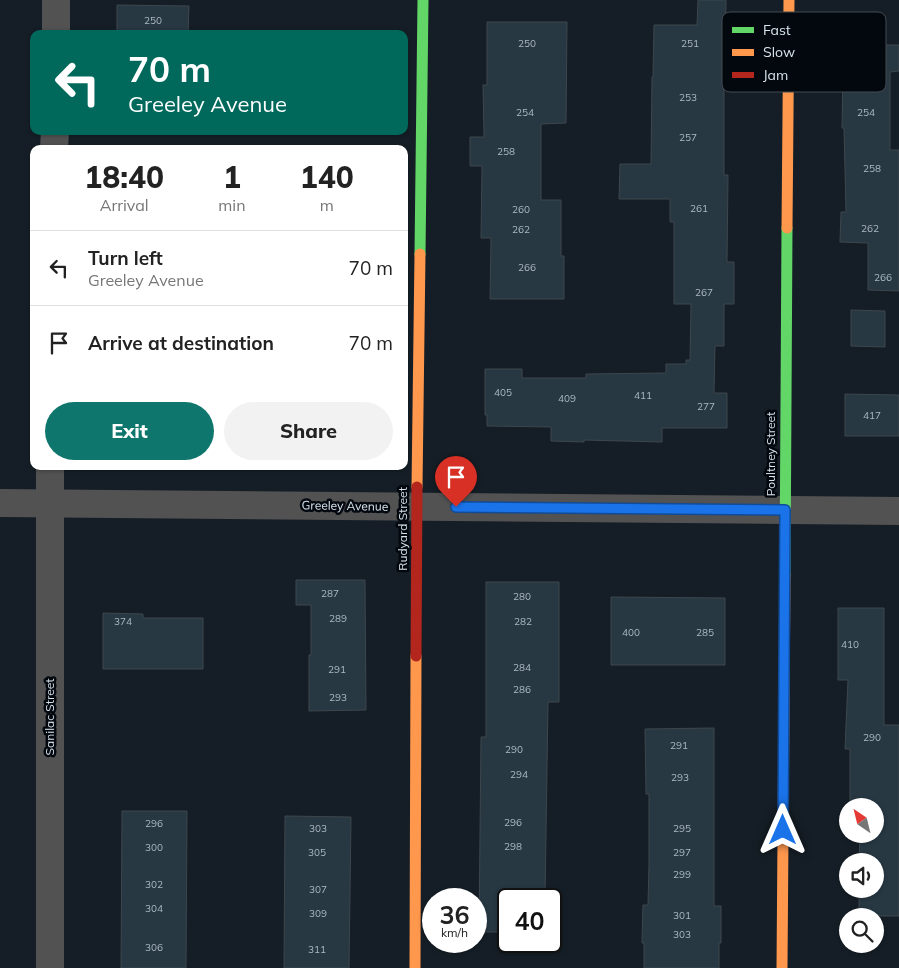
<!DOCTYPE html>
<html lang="en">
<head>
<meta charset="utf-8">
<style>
	body { margin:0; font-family:Mulish,sans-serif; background:#f2f2f2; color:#222; height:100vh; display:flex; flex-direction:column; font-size:19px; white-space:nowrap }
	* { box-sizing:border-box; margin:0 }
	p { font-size:16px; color:#767676 }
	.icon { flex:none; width:28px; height:28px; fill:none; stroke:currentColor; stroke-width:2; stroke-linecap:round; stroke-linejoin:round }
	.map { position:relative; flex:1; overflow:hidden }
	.sheet { position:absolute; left:30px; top:145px; width:378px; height:325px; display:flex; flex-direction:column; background:#fff; border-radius:10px; box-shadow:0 1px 4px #0004 }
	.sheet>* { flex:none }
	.banner { position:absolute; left:30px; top:30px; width:378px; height:105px; border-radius:10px; box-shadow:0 1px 4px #0004; background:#00695c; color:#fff; overflow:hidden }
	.needle { width:32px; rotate:325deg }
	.tools { position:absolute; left:839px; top:798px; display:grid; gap:10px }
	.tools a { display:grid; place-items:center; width:45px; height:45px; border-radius:50%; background:#fff; box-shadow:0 1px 4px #0004; font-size:25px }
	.speed { position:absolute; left:422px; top:888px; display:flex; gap:10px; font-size:25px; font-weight:700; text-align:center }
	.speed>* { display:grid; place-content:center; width:65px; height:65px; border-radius:50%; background:#fff; box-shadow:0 1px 4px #0004; line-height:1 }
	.speed small { font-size:12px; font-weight:400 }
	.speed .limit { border:2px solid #111; border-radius:8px; background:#fff; color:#111 }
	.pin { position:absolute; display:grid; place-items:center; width:42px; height:42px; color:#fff; margin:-51px -21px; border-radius:50% 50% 50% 0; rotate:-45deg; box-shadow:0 0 5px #0007 }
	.pin .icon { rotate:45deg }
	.me { position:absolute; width:55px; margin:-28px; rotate:0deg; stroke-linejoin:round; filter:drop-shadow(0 0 4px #0008) }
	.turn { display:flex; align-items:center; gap:18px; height:105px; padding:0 15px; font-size:22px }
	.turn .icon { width:65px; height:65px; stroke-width:2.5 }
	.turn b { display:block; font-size:35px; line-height:42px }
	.eta { display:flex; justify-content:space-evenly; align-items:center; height:85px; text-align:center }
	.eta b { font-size:30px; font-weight:800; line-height:35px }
	.primary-button { display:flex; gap:10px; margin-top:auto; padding:10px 15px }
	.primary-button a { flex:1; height:58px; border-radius:30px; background:#0f766e; color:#fff; font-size:20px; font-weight:800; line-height:58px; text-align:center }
	.primary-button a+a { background:#f2f2f2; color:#222 }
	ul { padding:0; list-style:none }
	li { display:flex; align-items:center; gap:15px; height:75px; padding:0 15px; border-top:1px solid #e0e0e0 }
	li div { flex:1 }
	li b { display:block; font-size:19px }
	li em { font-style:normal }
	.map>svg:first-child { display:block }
	.building { fill:#273843; stroke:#3e464c }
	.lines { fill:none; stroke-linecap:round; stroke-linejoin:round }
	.street { stroke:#525253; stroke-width:28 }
	.fast { stroke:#63d668; stroke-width:11 }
	.slow { stroke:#ff974d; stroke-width:11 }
	.jam { stroke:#b3261e; stroke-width:11 }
	.route-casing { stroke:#114b97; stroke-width:12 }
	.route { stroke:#1a73e8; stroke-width:9 }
	.labels { text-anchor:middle; stroke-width:5; stroke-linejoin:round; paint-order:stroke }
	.number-label { font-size:10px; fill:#acb9c2 }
	.street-label { font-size:12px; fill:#d9e4ec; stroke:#03080e }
	.key { fill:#03080e; stroke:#434a51; stroke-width:1 }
	.key-label { font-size:14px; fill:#d9e4ec }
</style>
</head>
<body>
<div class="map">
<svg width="899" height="968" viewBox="0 0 899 968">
	<rect width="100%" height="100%" fill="#151e26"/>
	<g class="building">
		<path d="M 698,0 L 726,0 L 725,59 L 724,59 L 724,175 L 728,175 L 727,262 L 734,262 L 734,304 L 724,304 L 724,346 L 715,346 L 714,393 L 727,393 L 727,428 L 662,428 L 662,442 L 584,440 L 584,442 L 551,441 L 551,427 L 487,426 L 487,415 L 485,415 L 485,369 L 522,369 L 522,378 L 586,378 L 586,374 L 666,373 L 666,364 L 686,364 L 686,360 L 690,360 L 691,304 L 674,304 L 674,222 L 670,222 L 670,199 L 619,199 L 620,164 L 651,164 L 652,77 L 653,77 L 654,25 L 697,25 Z"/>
		<path d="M 117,5 L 189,6 L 188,34 L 117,34 Z"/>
		<path d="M 487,22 L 567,22 L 566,123 L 541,124 L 541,200 L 561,200 L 561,256 L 564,256 L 564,299 L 490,299 L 491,238 L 481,238 L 482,166 L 470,166 L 470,137 L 484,137 L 483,85 L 487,85 Z"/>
		<path d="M 841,45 L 899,45 L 899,71 L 890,72 L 890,150 L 899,150 L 899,291 L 868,290 L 868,243 L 840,242 L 841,212 L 846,212 L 844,128 L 842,128 L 843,72 L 841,72 Z"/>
		<path d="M 851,310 L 885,311 L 885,347 L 851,346 Z"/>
		<path d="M 845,394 L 899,395 L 899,436 L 845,436 Z"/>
		<path d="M 296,580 L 365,580 L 366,710 L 309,711 L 309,655 L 311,655 L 311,605 L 296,605 Z"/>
		<path d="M 486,582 L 559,582 L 559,702 L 548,702 L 545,899 L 509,899 L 509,932 L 479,932 L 481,737 L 486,737 Z"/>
		<path d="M 611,597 L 725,598 L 725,665 L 611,665 Z"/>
		<path d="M 838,608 L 884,608 L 884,725 L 899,725 L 899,916 L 859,916 L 859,889 L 875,889 L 875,861 L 859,861 L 860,834 L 875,834 L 875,806 L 850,806 L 850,749 L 845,749 L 848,680 L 838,680 Z"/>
		<path d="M 103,613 L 143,614 L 143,618 L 203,618 L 203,669 L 103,669 Z"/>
		<path d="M 714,728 L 714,906 L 721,906 L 721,943 L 719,943 L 719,968 L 644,968 L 644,943 L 642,943 L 643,905 L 648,905 L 649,863 L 649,794 L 646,794 L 645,729 Z"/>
		<path d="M 122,811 L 187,811 L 186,968 L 121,968 Z"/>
		<path d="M 285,816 L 351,817 L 349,968 L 284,968 Z"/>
	</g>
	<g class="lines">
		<g class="street">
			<path d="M 56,34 L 56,0"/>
			<path d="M 54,149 L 55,131"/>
			<path d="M 50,466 L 50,968"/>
			<path d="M 0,503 L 899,511"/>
		</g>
		<g class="fast">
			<path d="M 420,254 L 423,0"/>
			<path d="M 785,575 L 787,228"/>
		</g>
		<g class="slow">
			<path d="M 787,228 L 789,0"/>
			<path d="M 417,487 L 420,254"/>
			<path d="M 415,968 L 416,656"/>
			<path d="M 782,968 L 785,575"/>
		</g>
		<path class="jam" d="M 416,656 L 417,487"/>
	</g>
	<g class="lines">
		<defs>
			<path id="route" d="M 456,507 L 785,510 L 783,830"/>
		</defs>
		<use href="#route" class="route-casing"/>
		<use href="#route" class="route"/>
	</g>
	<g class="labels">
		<g class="number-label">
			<text x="153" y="24">250</text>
			<text x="527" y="47">250</text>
			<text x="690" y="47">251</text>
			<text x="688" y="101">253</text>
			<text x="525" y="116">254</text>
			<text x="866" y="116">254</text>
			<text x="688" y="141">257</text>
			<text x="506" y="155">258</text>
			<text x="872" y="172">258</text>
			<text x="699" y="212">261</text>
			<text x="521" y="213">260</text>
			<text x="870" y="232">262</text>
			<text x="521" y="233">262</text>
			<text x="527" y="271">266</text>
			<text x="883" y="281">266</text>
			<text x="704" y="296">267</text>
			<text x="503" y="396">405</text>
			<text x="643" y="399">411</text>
			<text x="567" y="402">409</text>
			<text x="706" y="410">277</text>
			<text x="872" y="419">417</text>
			<text x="330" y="597">287</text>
			<text x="522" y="600">280</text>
			<text x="338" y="622">289</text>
			<text x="123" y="625">374</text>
			<text x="523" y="625">282</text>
			<text x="631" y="636">400</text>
			<text x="705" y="636">285</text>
			<text x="850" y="648">410</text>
			<text x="522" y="671">284</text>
			<text x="337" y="673">291</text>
			<text x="522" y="693">286</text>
			<text x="338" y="701">293</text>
			<text x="872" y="741">290</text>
			<text x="679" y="749">291</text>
			<text x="514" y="753">290</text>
			<text x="519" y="778">294</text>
			<text x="680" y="781">293</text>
			<text x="513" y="826">296</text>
			<text x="154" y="827">296</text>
			<text x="318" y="832">303</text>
			<text x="682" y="832">295</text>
			<text x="513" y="850">298</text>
			<text x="154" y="851">300</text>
			<text x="317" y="856">305</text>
			<text x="682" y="856">297</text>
			<text x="682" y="878">299</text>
			<text x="154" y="888">302</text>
			<text x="318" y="893">307</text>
			<text x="154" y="912">304</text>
			<text x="318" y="917">309</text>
			<text x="682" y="919">301</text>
			<text x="682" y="938">303</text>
			<text x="154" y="951">306</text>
			<text x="317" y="953">311</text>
		</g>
		<g class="street-label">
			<text transform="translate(771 454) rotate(-90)" y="4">Poultney Street</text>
			<text transform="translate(345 506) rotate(1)" y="4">Greeley Avenue</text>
			<text transform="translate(403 529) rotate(-90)" y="4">Rudyard Street</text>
			<text transform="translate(50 717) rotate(-90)" y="4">Sanilac Street</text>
		</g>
	</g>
	<rect x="722" y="12" width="164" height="80" rx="8" class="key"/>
	<rect x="732" y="27" width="22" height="6" fill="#63d668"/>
	<rect x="732" y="49" width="22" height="7" fill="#ff974d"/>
	<rect x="732" y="72" width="22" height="6" fill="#b3261e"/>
	<g class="key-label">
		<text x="763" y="35">Fast</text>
		<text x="763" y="57">Slow</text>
		<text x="763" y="80">Jam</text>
	</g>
</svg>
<div class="tools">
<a><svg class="needle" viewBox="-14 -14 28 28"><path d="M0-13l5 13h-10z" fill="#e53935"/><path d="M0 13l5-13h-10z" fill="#767676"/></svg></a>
<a><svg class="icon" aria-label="sound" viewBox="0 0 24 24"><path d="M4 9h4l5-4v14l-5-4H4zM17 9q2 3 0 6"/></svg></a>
<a><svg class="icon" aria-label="search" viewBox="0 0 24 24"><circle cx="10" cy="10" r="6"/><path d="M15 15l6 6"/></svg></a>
</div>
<div class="speed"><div>36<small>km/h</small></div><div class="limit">40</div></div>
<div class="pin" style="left:456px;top:507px;background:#d93025"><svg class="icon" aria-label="arrive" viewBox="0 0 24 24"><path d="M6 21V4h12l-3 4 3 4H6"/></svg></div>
<svg class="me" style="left:783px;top:830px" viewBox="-20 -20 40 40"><path d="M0-17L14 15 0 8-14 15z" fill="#1a73e8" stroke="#fff" stroke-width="4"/></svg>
<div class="banner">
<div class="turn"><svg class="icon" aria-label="left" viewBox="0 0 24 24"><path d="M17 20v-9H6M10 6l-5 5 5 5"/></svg><div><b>70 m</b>Greeley Avenue</div></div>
</div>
<section class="sheet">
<div class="eta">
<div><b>18:40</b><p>Arrival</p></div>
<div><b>1</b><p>min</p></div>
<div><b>140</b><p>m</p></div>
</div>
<ul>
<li><svg class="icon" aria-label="left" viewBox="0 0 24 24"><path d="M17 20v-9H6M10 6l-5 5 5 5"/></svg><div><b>Turn left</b><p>Greeley Avenue</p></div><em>70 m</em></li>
<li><svg class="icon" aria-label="arrive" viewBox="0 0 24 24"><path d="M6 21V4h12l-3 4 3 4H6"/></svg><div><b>Arrive at destination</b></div><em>70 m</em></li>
</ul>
<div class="primary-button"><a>Exit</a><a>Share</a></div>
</section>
</div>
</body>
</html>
